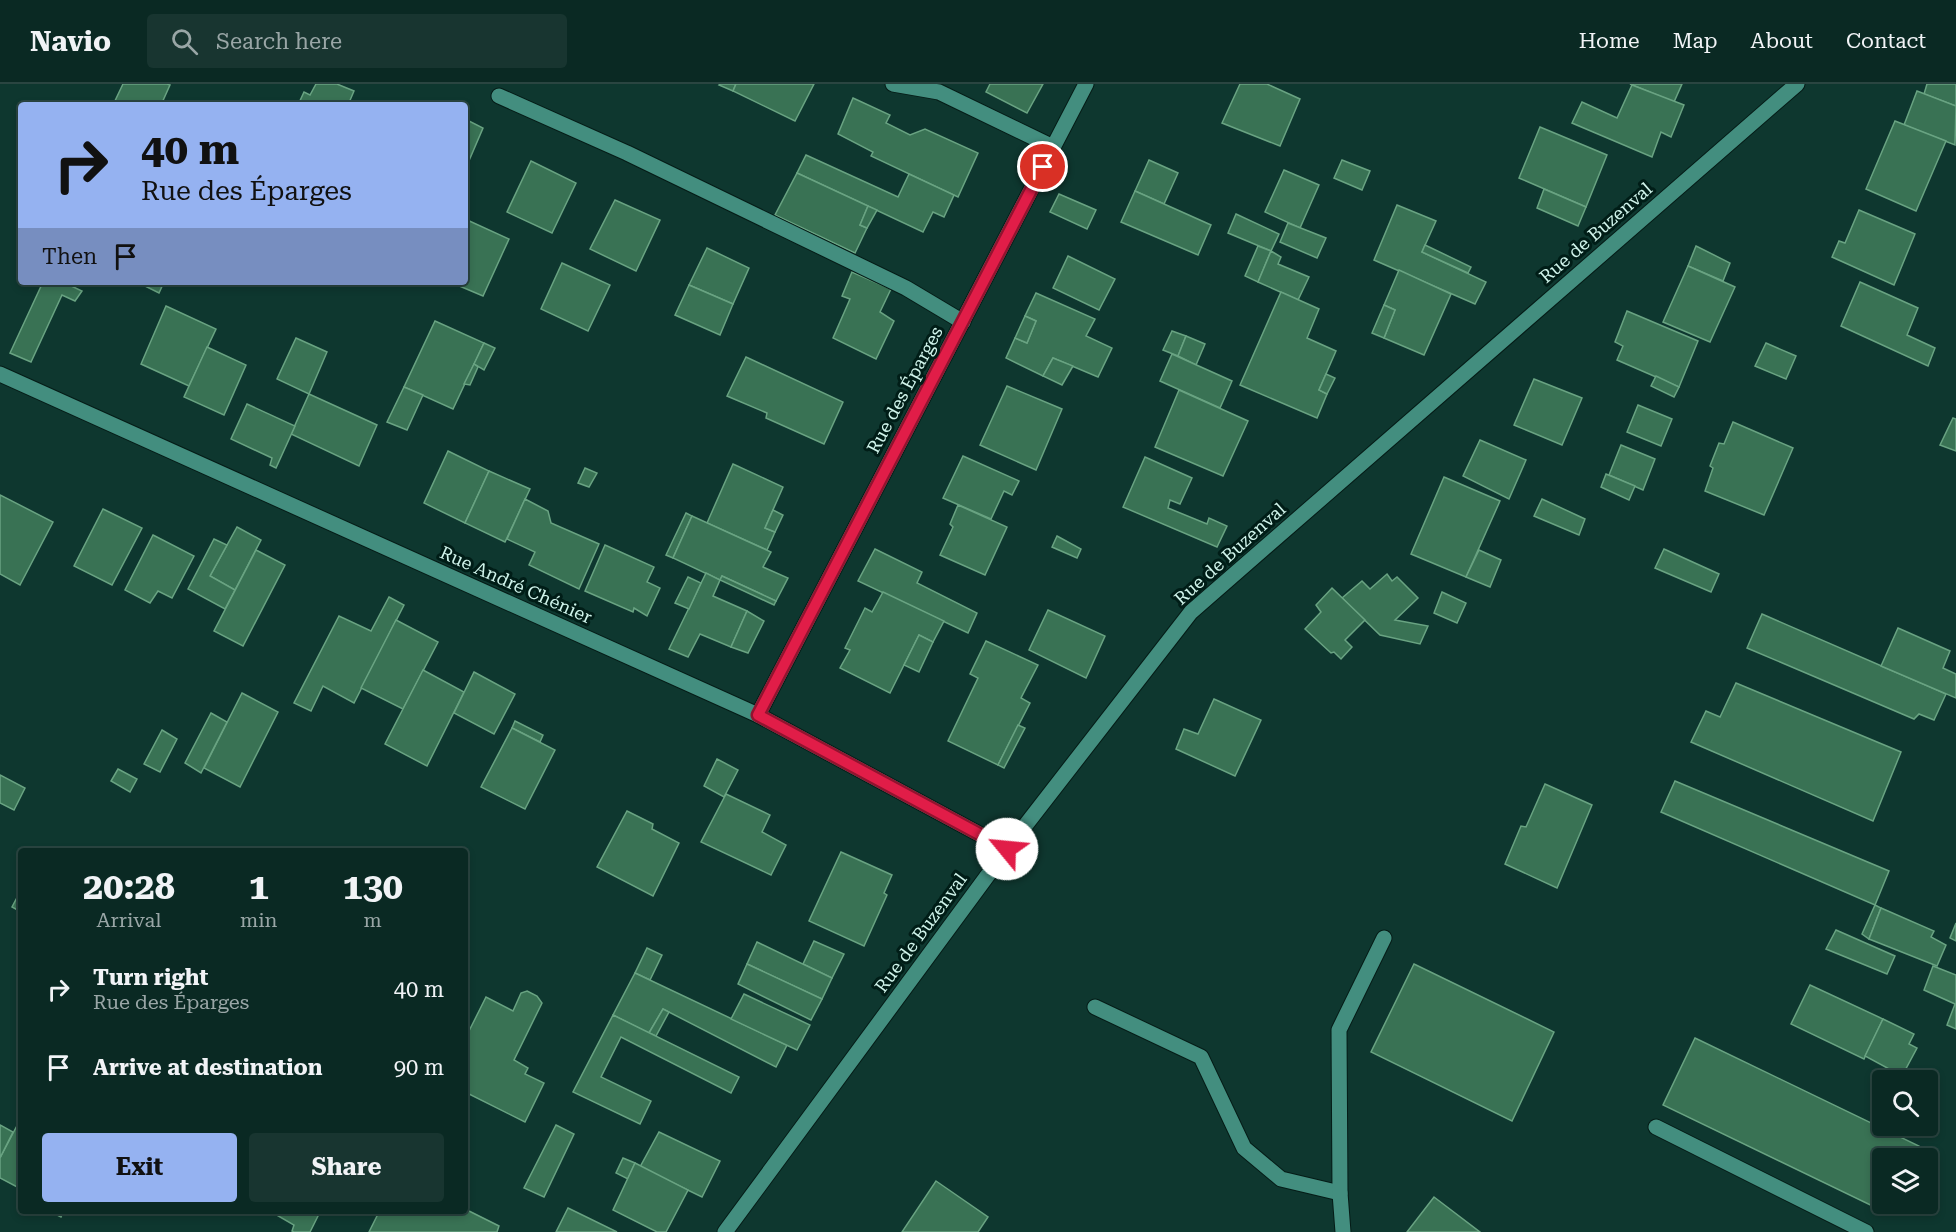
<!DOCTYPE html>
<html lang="en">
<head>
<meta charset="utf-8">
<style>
	body { margin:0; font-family:"Roboto Serif",serif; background:#183530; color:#f1f3f6; height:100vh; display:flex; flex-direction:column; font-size:22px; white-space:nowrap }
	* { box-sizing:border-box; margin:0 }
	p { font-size:20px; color:#99a6a6 }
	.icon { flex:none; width:33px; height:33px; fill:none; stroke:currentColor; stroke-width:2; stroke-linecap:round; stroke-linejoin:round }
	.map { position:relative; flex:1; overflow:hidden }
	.details { position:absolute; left:18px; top:764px; width:450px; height:366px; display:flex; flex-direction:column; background:#0a2923; border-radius:6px; box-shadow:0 3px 9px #0003,0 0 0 2px #2a4541 }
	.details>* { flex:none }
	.top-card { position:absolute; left:18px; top:18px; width:450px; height:183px; border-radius:6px; box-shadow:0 3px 9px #0003,0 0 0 2px #2a4541; background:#95b2f1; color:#111; overflow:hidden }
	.buttons { position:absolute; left:1872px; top:986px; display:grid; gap:12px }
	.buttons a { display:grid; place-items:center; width:66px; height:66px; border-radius:6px; background:#0a2923; box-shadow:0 3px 9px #0003,0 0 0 2px #2a4541; font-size:30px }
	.pin { position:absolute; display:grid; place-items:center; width:51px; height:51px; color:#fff; margin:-26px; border:3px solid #fff; border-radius:50%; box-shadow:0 2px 6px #0007 }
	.me { position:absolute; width:66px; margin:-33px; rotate:298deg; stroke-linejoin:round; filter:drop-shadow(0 0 4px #0008) }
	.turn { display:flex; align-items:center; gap:21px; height:126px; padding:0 24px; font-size:27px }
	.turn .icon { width:78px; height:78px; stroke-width:2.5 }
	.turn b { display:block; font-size:42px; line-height:51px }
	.then { display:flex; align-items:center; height:57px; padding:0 24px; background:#0003; gap:12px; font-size:22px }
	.eta { display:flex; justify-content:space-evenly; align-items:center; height:102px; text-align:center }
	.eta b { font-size:36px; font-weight:700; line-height:42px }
	.cta { display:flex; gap:12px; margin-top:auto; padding:12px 24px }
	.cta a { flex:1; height:69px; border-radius:6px; background:#95b2f1; color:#111; font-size:24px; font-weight:700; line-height:69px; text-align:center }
	.cta a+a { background:#183530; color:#f1f3f6 }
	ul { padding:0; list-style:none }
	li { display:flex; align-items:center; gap:18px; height:78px; padding:0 24px }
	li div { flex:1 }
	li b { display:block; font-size:22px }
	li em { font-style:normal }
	header { display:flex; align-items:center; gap:36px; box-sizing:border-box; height:84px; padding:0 30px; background:#0a2923; border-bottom:2px solid #2a4541 }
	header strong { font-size:28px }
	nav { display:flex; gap:33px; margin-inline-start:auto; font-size:21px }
	.search { width:420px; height:54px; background:#183530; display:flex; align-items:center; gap:15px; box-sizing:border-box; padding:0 21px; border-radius:6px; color:#99a6a6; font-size:22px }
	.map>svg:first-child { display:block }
	.building { fill:#397254; stroke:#69a382; stroke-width:1.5 }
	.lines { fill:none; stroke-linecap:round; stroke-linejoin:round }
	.lane-casing { stroke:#051c17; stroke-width:17 }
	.street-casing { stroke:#051c17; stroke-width:17 }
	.lane { stroke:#438e7f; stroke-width:15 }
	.street { stroke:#438e7f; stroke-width:15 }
	.route-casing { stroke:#92132f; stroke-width:15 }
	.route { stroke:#e11d48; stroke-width:10 }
	.labels { text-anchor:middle; stroke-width:6; stroke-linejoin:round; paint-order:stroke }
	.street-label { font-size:18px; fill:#d0f4eb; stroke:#001d17 }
</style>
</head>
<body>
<header>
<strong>Navio</strong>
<div class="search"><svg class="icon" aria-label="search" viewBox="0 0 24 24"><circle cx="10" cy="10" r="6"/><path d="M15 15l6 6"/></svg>Search here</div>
<nav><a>Home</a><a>Map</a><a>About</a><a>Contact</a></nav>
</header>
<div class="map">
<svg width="1956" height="1148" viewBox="0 0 1956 1148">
	<rect width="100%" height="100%" fill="#0e372f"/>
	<g class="building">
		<path d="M 123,0 L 167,0 L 170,1 L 161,21 L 113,21 Z"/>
		<path d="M 316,0 L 337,0 L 354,7 L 348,21 L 298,21 L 304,8 L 310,11 Z"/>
		<path d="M 720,0 L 736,0 L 733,7 L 719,1 Z"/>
		<path d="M 736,0 L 814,0 L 795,37 L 733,7 Z"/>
		<path d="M 990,0 L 1043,0 L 1027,29 L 986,8 Z"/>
		<path d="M 1240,0 L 1267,0 L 1300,15 L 1280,62 L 1222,39 Z"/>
		<path d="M 1630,0 L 1682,0 L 1674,18 Z"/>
		<path d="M 1927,0 L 1956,0 L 1956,22 L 1924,10 Z"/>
		<path d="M 1632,1 L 1684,21 L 1671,53 L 1661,48 L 1652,73 L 1572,39 L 1582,18 L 1617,34 Z"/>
		<path d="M 1917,7 L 1956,22 L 1955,61 L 1904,41 Z"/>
		<path d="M 853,14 L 890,31 L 886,39 L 910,51 L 925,45 L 978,69 L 958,113 L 871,72 L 873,68 L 838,50 Z"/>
		<path d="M 465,35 L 483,44 L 465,86 Z"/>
		<path d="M 1895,37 L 1946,57 L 1916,127 L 1866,105 Z"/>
		<path d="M 1540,43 L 1607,71 L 1586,123 L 1519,94 Z"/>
		<path d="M 806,71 L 898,113 L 909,90 L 954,111 L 944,133 L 933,128 L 923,148 L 797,89 Z"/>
		<path d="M 1149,76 L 1178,89 L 1164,120 L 1135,107 Z"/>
		<path d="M 1342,76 L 1370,87 L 1362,106 L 1334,94 Z"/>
		<path d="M 531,77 L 576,99 L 552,149 L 507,128 Z"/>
		<path d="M 1284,86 L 1319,101 L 1300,144 L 1265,128 Z"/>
		<path d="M 797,89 L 868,122 L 860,141 L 867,144 L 855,169 L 775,131 Z"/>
		<path d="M 1544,105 L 1586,123 L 1578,142 L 1537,124 Z"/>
		<path d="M 1135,107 L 1211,141 L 1198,171 L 1121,138 Z"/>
		<path d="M 1059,110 L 1096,126 L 1087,145 L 1050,128 Z"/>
		<path d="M 615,116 L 660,136 L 636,187 L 590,165 Z"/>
		<path d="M 1397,121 L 1436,137 L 1422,168 L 1486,198 L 1475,220 L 1374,176 Z"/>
		<path d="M 868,122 L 877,126 L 867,144 L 860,141 Z"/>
		<path d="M 1859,126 L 1915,150 L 1894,201 L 1832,173 L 1839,157 L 1845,159 Z"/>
		<path d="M 1236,130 L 1279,150 L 1271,167 L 1228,149 Z"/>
		<path d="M 465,135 L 509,155 L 483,212 L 450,198 L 465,198 Z"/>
		<path d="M 1288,139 L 1326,154 L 1317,174 L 1280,158 Z"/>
		<path d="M 1425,161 L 1471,183 L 1468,189 L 1422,168 Z"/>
		<path d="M 1258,162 L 1271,167 L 1258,198 L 1245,192 Z"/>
		<path d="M 1696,162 L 1730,179 L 1723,197 L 1688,182 Z"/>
		<path d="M 707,164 L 749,184 L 733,220 L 689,201 Z"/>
		<path d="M 1271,167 L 1281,173 L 1278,180 L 1309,193 L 1298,216 L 1258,198 Z"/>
		<path d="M 1068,172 L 1115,195 L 1099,226 L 1053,204 Z"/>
		<path d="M 562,179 L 610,201 L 588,247 L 541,225 Z"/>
		<path d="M 1688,182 L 1735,203 L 1710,258 L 1663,238 Z"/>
		<path d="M 1399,186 L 1451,210 L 1424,271 L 1384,254 L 1395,226 L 1384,221 Z"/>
		<path d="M 852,188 L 891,205 L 880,228 L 894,237 L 876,275 L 833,254 L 850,215 L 842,212 Z"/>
		<path d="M 43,198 L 63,198 L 82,207 L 75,217 L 62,211 L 31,278 L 10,269 Z"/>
		<path d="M 137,198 L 164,198 L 159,209 Z"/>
		<path d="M 1860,198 L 1918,224 L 1907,251 L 1935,264 L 1928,282 L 1841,242 Z"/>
		<path d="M 689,201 L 733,220 L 720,251 L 675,231 Z"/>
		<path d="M 1281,208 L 1319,225 L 1307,254 L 1336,267 L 1319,306 L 1327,310 L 1317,334 L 1240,301 Z"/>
		<path d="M 1036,209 L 1095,235 L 1086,252 L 1112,264 L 1098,293 L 1053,274 L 1043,292 L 1006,274 L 1015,254 L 1027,259 L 1036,237 L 1025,232 Z"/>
		<path d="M 1384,221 L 1395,226 L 1384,254 L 1372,249 Z"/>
		<path d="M 166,222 L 216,245 L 189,302 L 141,280 Z"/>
		<path d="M 1627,227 L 1698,257 L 1679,303 L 1617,276 L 1623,262 L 1615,258 Z"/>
		<path d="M 1025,232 L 1036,237 L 1027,259 L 1015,254 Z"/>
		<path d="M 435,237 L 484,259 L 453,325 L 404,303 Z"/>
		<path d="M 1172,247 L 1186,252 L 1178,272 L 1163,266 Z"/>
		<path d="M 1186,252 L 1205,260 L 1196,281 L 1178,272 Z"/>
		<path d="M 296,254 L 327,268 L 309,310 L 277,295 Z"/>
		<path d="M 484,259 L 495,264 L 484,286 L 474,280 Z"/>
		<path d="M 1766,259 L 1796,272 L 1786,295 L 1755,282 Z"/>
		<path d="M 207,263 L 246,281 L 224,331 L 184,313 Z"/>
		<path d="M 1172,270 L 1232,297 L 1220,324 L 1160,297 Z"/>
		<path d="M 746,273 L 843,318 L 824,360 L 766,334 L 767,329 L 727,312 Z"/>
		<path d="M 1053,274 L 1073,282 L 1062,301 L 1043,292 Z"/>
		<path d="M 474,280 L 478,283 L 470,301 L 464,300 Z"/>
		<path d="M 1326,290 L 1335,294 L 1327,310 L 1319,306 Z"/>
		<path d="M 1656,292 L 1679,303 L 1674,313 L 1651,302 Z"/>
		<path d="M 1534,295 L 1582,314 L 1562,361 L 1514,341 Z"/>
		<path d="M 1007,302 L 1062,325 L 1036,386 L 980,361 Z"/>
		<path d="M 404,303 L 423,311 L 407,346 L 387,338 Z"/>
		<path d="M 1179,306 L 1248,337 L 1223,392 L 1155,363 Z"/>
		<path d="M 309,310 L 377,341 L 359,382 L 291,350 Z"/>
		<path d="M 247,320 L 295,342 L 276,384 L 270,381 L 272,374 L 231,355 Z"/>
		<path d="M 1638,321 L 1672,335 L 1661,362 L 1627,348 Z"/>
		<path d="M 1953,334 L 1956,335 L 1956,367 L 1940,361 Z"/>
		<path d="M 1733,338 L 1793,364 L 1764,431 L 1705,407 L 1713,384 L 1710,382 L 1719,359 L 1724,360 Z"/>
		<path d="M 1480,356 L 1526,376 L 1509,415 L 1463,392 Z"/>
		<path d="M 1621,361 L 1655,375 L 1643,406 L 1609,391 Z"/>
		<path d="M 448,367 L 489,387 L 465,439 L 424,419 Z"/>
		<path d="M 963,372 L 1019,397 L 1012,411 L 1004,407 L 991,435 L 943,414 Z"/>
		<path d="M 1145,373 L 1192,394 L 1180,420 L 1170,416 L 1168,424 L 1207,440 L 1209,434 L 1227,442 L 1217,463 L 1123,423 Z"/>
		<path d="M 733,380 L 783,403 L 765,444 L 775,448 L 767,466 L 707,439 Z"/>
		<path d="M 585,384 L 597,389 L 589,403 L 578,399 Z"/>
		<path d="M 489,387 L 530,405 L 505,458 L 465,439 Z"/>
		<path d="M 1606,390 L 1635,402 L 1629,416 L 1601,403 Z"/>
		<path d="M 1444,393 L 1500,417 L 1466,493 L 1411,470 Z"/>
		<path d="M 0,411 L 53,438 L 20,501 L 0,490 Z"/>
		<path d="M 525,415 L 548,427 L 551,439 L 599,460 L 579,505 L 529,481 L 535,468 L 507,455 Z"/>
		<path d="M 1542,415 L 1585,435 L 1579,451 L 1534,432 Z"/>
		<path d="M 958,421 L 1007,443 L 985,491 L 940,471 L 953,443 L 950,440 Z"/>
		<path d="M 103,425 L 142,444 L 112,501 L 74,482 Z"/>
		<path d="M 773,426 L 783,431 L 775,448 L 765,444 Z"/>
		<path d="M 686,429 L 692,432 L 673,474 L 666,471 Z"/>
		<path d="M 692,432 L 771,468 L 763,483 L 788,494 L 776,517 L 722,492 L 720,496 L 673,474 Z"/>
		<path d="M 237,443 L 261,456 L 235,506 L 210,492 Z"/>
		<path d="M 153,451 L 194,472 L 172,514 L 158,507 L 150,519 L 125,506 Z"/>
		<path d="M 1057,452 L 1081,465 L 1077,474 L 1052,463 Z"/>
		<path d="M 214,455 L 227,461 L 210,492 L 235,506 L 225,525 L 188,505 Z"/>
		<path d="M 605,461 L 654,483 L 647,498 L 660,504 L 647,532 L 634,524 L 633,528 L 585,507 Z"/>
		<path d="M 875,465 L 922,488 L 917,499 L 977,529 L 968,549 L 858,497 Z"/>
		<path d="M 1664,465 L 1719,490 L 1711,508 L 1655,484 Z"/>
		<path d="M 256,466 L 285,481 L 243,562 L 214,547 Z"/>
		<path d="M 1479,466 L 1501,476 L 1490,503 L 1466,493 Z"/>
		<path d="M 706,489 L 720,496 L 713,512 L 747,527 L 731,563 L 700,550 L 688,573 L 669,565 Z"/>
		<path d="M 1387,490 L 1392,497 L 1397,493 L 1418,514 L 1395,536 L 1428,542 L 1420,560 L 1380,551 L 1342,514 L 1362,497 L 1370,505 Z"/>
		<path d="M 722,492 L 776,517 L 774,521 L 720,496 Z"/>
		<path d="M 688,493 L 701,499 L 689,525 L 675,519 Z"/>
		<path d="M 1332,504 L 1365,536 L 1345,556 L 1352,563 L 1341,575 L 1334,568 L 1331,569 L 1305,545 L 1321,528 L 1316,521 Z"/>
		<path d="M 883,508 L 944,537 L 933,558 L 919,551 L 890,609 L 840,584 L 850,566 L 845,564 L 865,524 L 872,528 Z"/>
		<path d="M 1442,508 L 1466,519 L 1457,539 L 1434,529 Z"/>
		<path d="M 389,513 L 404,521 L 354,619 L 323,602 L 311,627 L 294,619 L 339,532 L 371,547 Z"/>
		<path d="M 1048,526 L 1105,552 L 1086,594 L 1029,566 Z"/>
		<path d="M 747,527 L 764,537 L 748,569 L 731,563 Z"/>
		<path d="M 1762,530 L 1946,610 L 1934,636 L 1919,630 L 1914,635 L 1747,564 Z"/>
		<path d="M 396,536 L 438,558 L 403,625 L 361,604 Z"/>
		<path d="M 1898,544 L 1950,567 L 1943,584 L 1956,590 L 1956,614 L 1881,582 Z"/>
		<path d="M 919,551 L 933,558 L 919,588 L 904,581 Z"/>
		<path d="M 986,557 L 1038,581 L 1021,614 L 1030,619 L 998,681 L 948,657 L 978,594 L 970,590 Z"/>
		<path d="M 423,586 L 464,608 L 427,682 L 385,660 Z"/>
		<path d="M 474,588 L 515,610 L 494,650 L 454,629 Z"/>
		<path d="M 1736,599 L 1901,668 L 1873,737 L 1691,658 L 1706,627 L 1720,633 Z"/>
		<path d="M 242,609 L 278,628 L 240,703 L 204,684 Z"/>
		<path d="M 1214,615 L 1261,636 L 1235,692 L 1176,665 L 1184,645 L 1198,650 Z"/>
		<path d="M 211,629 L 227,638 L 201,689 L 185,679 Z"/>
		<path d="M 515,637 L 543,651 L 540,658 L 512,644 Z"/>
		<path d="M 1018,641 L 1025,644 L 1004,684 L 998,681 Z"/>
		<path d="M 512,644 L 555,666 L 525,725 L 481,703 Z"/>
		<path d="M 162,646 L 177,655 L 160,688 L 144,680 Z"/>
		<path d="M 717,675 L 738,686 L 724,713 L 704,702 Z"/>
		<path d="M 118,685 L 137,695 L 130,708 L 111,697 Z"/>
		<path d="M 0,691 L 25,704 L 14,726 L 0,719 Z"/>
		<path d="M 1675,697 L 1889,787 L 1875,821 L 1661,728 Z"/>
		<path d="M 1545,700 L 1592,721 L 1557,804 L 1505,780 L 1521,742 L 1526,743 Z"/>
		<path d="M 726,710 L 770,731 L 762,748 L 786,761 L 771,791 L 701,758 Z"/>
		<path d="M 627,727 L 653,740 L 652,745 L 679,759 L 653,812 L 597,783 Z"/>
		<path d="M 841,768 L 892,791 L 884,809 L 887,811 L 864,862 L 809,837 Z"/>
		<path d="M 21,806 L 21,828 L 12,823 Z"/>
		<path d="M 1875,821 L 1881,824 L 1869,855 L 1862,850 Z"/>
		<path d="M 1881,824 L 1934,847 L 1931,853 L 1946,861 L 1937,882 L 1869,855 Z"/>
		<path d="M 1956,839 L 1956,857 L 1950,854 Z"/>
		<path d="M 1836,846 L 1895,872 L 1887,890 L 1826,865 Z"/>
		<path d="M 814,857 L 844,870 L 832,894 L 803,880 Z"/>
		<path d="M 757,858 L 832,894 L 822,915 L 747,880 Z"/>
		<path d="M 647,864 L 662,871 L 650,896 L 635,889 Z"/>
		<path d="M 747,880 L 822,915 L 811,936 L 738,900 Z"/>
		<path d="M 1414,880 L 1554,948 L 1512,1037 L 1371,968 Z"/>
		<path d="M 1933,882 L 1956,891 L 1956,945 L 1947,941 L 1955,920 L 1924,906 Z"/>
		<path d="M 635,889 L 787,961 L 776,983 L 663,925 L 649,949 L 613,931 Z"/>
		<path d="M 1810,901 L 1883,935 L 1864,975 L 1791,940 Z"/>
		<path d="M 527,907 L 537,912 L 542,919 L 514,976 L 528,984 L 525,990 L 544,999 L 525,1038 L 465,1008 L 465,955 L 486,913 L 513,927 L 521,909 Z"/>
		<path d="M 744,910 L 810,941 L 797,966 L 731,935 Z"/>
		<path d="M 663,925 L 669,928 L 656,952 L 649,949 Z"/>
		<path d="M 613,931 L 739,993 L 731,1009 L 621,953 L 601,993 L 651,1017 L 640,1040 L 573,1008 Z"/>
		<path d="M 1883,935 L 1914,950 L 1909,960 L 1917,964 L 1902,992 L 1865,972 Z"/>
		<path d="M 1695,954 L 1919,1062 L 1914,1074 L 1882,1074 L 1882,1119 L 1892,1119 L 1887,1129 L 1663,1021 Z"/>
		<path d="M 21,1034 L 21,1105 L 0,1094 L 0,1074 Z"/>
		<path d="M 0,1041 L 13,1048 L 0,1074 Z"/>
		<path d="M 556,1041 L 574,1050 L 544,1113 L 524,1104 Z"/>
		<path d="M 659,1048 L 720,1077 L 702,1113 L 640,1083 Z"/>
		<path d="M 623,1074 L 635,1079 L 628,1095 L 616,1089 Z"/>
		<path d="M 635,1079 L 688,1106 L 666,1148 L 657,1148 L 613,1126 Z"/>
		<path d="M 936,1097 L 988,1133 L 978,1148 L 902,1148 Z"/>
		<path d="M 1434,1113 L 1480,1148 L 1407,1148 Z"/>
		<path d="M 568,1124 L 617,1148 L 556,1148 Z"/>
		<path d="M 465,1125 L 499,1142 L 497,1148 L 369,1148 L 380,1126 Z"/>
		<path d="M 47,1126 L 64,1126 L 61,1133 Z"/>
		<path d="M 268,1126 L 321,1126 L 310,1148 L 294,1148 L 292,1147 L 294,1141 Z"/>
	</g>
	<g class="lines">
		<defs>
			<g id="lane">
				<path d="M 893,0 L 939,8 L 1053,63"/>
				<path d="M 499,12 L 627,69 L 906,204 L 963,238"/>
				<path d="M 1095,923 L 1201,973 L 1244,1064 L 1281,1095 L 1340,1109"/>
				<path d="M 1656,1043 L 1866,1148"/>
			</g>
			<g id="street">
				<path d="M 0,290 L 758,631 L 1007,765"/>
				<path d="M 758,631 L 1086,0"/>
				<path d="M 725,1148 L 1007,765 L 1191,528 L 1797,0"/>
				<path d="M 1343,1148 L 1340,1109 L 1339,946 L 1384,854"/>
			</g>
		</defs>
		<use href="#lane" class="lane-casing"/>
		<use href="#street" class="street-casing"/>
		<use href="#lane" class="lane"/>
		<use href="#street" class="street"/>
	</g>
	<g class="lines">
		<defs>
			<path id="route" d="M 1007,765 L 758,631 L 1043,83"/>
		</defs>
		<use href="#route" class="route-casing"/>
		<use href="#route" class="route"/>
	</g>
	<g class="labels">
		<g class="street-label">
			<text transform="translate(1596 149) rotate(-41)" y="6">Rue de Buzenval</text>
			<text transform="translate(905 306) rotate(-62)" y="6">Rue des Éparges</text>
			<text transform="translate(1230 470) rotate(-42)" y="6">Rue de Buzenval</text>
			<text transform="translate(516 501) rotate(24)" y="6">Rue André Chénier</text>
			<text transform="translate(921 849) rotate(-54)" y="6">Rue de Buzenval</text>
		</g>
	</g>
</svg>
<div class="buttons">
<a><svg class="icon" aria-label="search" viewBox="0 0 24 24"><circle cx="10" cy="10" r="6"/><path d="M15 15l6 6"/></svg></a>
<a><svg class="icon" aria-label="layers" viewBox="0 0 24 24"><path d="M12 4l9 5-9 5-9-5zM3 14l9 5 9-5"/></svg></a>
</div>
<div class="pin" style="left:1043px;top:83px;background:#d93025"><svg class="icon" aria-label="arrive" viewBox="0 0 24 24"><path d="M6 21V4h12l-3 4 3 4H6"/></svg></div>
<svg class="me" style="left:1007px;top:765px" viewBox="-20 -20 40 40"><circle r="19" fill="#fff"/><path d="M0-13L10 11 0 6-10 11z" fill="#e11d48"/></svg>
<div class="top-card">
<div class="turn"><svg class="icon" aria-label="right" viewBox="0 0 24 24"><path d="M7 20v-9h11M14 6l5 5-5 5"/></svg><div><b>40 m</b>Rue des Éparges</div></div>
<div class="then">Then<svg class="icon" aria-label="arrive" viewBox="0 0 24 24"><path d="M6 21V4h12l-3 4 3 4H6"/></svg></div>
</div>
<section class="details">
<div class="eta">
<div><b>20:28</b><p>Arrival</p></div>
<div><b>1</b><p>min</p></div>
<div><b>130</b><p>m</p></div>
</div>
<ul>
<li><svg class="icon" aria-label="right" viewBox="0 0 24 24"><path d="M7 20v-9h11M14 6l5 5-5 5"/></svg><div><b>Turn right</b><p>Rue des Éparges</p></div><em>40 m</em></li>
<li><svg class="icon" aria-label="arrive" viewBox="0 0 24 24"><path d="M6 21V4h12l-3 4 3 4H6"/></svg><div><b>Arrive at destination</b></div><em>90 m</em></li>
</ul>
<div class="cta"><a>Exit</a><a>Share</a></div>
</section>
</div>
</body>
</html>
